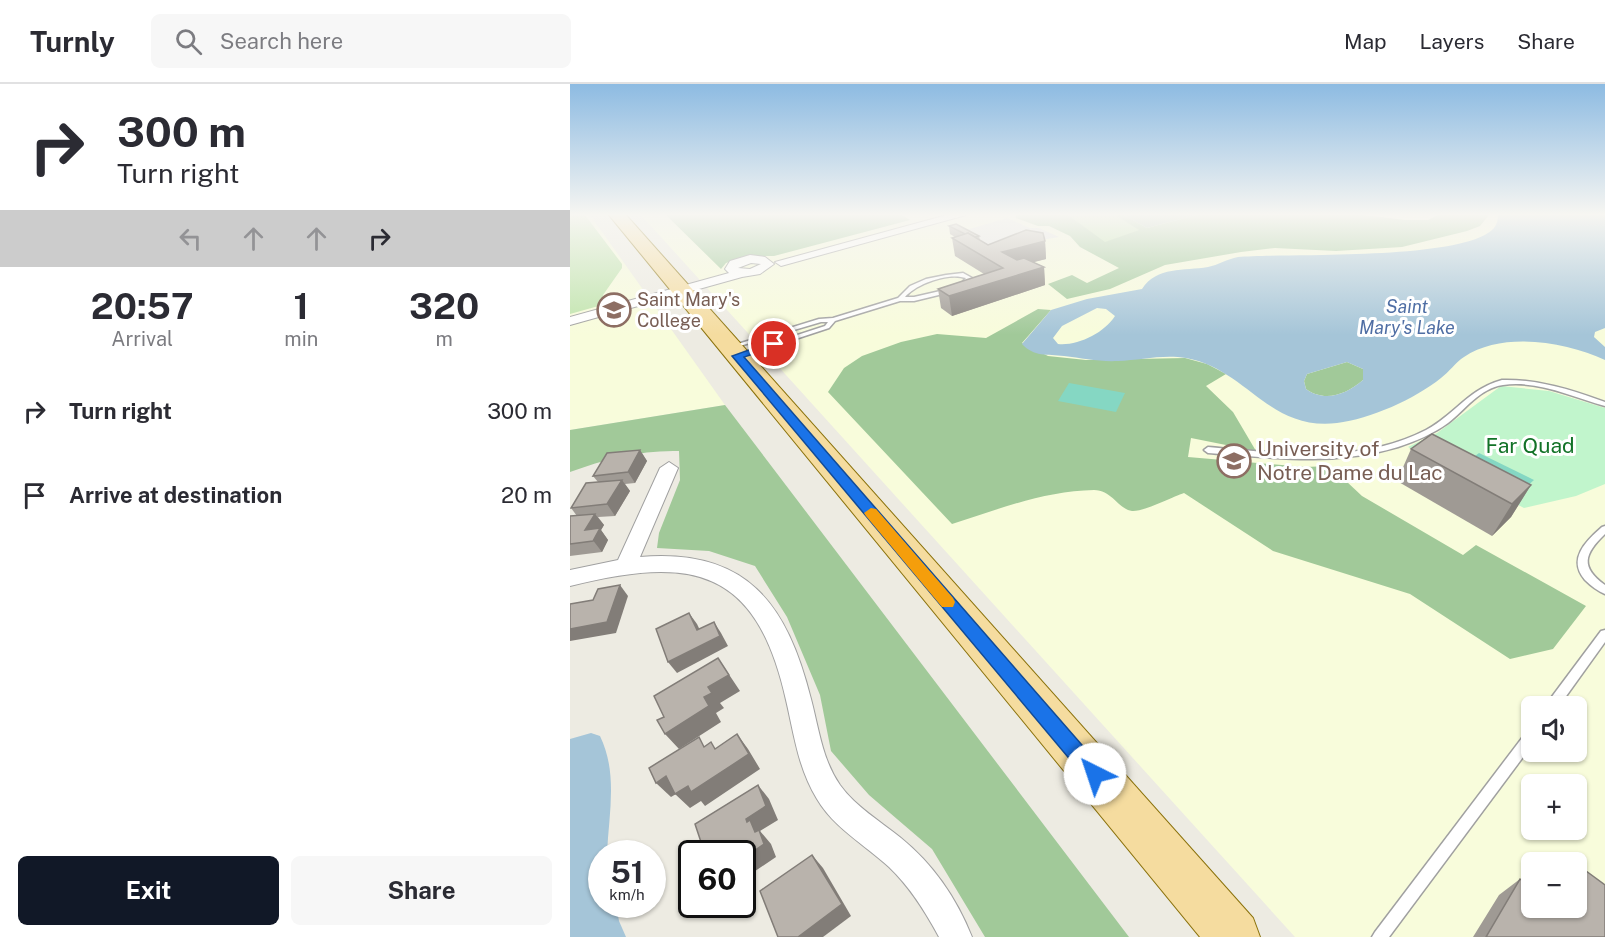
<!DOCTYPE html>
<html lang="en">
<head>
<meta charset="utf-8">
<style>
	body { margin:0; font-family:"Public Sans",sans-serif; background:#f7f7f7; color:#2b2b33; height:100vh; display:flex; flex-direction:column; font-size:22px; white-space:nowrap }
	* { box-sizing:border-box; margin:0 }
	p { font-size:20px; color:#7c7c81 }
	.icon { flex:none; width:33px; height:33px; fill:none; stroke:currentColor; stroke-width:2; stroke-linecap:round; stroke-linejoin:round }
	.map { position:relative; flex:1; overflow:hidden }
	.sheet { display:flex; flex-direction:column; background:#fff; width:570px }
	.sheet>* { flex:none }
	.guide { background:#fff; color:#2b2b33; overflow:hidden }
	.fabs { position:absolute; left:951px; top:612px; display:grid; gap:12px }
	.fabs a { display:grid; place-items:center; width:66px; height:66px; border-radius:9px; background:#fff; box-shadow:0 2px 4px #0004; font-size:30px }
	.speed { position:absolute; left:18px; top:756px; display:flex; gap:12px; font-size:30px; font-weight:700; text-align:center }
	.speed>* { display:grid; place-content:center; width:78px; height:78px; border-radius:50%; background:#fff; box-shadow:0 2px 4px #0004; line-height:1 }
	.speed small { font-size:15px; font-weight:400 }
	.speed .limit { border:3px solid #111; border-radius:9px; background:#fff; color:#111 }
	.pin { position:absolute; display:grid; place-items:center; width:51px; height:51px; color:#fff; margin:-26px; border:3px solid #fff; border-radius:50%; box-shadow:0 2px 6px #0007 }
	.me { position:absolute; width:66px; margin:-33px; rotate:319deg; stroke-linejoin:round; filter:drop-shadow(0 0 4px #0008) }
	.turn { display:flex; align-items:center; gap:21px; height:126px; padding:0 18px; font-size:27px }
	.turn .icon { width:78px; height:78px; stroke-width:2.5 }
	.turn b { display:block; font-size:42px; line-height:51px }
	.lanes { display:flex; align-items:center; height:57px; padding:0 18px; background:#0003; justify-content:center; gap:30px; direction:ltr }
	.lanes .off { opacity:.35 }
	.eta { display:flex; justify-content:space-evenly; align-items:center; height:102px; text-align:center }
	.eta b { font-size:36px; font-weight:700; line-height:42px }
	.primary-button { display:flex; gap:12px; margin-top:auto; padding:12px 18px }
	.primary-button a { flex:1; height:69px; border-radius:9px; background:#111827; color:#fff; font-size:24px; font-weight:700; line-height:69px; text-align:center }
	.primary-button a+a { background:#f7f7f7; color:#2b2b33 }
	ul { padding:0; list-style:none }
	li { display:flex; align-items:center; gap:18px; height:84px; padding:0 18px }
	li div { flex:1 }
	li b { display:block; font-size:22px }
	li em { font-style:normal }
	header { display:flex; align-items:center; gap:36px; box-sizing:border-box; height:84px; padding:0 30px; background:#fff; border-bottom:2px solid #e1e1e2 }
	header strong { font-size:28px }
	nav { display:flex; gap:33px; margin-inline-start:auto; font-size:21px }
	.search { width:420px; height:54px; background:#f7f7f7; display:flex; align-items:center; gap:15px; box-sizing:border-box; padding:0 21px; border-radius:9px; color:#7c7c81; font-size:22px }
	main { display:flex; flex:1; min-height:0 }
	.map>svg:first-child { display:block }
	.education { fill:#f8fcdb; fill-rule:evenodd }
	.grass { fill:#bfe4ab }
	.forest { fill:#a1c999 }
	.cemetery { fill:#a5c4ae }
	.park { fill:#c1f5cc }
	.pitch { fill:#85d7c3 }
	.parking { fill:#e4e4e4 }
	.water { fill:#a5c5d8; fill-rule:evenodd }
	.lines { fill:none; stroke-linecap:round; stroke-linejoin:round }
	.service-casing { stroke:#a0a0a0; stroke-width:3 }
	.minor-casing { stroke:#a0a0a0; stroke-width:2 }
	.primary-casing { stroke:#8a710a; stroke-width:2 }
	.service { fill:#fff; fill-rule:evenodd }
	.minor { fill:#fff; fill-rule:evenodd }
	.primary { fill:#f5dc9f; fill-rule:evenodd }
	.wall { fill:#9f9a94 }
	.shaded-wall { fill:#827d78 }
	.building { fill:#b9b3ac; stroke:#827d78; stroke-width:1.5 }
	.route { fill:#1a73e8; stroke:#114b97; stroke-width:1.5 }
	.slow { fill:#f59e0b }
	.labels { text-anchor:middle; stroke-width:6; stroke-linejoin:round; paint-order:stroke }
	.far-education-label { font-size:18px; fill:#785e54; stroke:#fff; text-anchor:start }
	.far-water-label { font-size:18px; font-style:italic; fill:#4f6ea4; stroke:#fff }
	.park-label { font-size:21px; fill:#127227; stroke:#fff }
	.education-label { font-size:21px; fill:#785e54; stroke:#fff; text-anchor:start }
</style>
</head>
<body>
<header>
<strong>Turnly</strong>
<div class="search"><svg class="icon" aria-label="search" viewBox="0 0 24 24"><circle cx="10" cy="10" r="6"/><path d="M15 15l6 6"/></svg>Search here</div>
<nav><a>Map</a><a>Layers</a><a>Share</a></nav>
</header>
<main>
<section class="sheet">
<div class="guide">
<div class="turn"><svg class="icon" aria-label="right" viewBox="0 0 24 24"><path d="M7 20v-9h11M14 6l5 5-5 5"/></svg><div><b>300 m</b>Turn right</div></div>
<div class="lanes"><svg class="icon off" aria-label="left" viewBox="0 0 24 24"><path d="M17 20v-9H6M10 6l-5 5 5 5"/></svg><svg class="icon off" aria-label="ahead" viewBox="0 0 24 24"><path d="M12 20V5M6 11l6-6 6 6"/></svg><svg class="icon off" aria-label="ahead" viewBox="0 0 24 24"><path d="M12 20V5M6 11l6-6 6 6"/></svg><svg class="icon" aria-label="right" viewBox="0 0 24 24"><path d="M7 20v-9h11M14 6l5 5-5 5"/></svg></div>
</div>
<div class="eta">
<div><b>20:57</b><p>Arrival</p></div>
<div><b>1</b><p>min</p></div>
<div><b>320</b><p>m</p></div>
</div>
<ul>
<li><svg class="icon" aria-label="right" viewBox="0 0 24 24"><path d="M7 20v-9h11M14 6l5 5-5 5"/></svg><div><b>Turn right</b></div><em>300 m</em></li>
<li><svg class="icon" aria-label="arrive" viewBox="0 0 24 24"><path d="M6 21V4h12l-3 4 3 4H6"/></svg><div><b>Arrive at destination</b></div><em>20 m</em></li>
</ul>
<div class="primary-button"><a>Exit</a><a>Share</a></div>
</section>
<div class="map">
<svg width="1035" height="853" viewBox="0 0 1035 853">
	<rect width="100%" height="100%" fill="#edebe2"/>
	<g class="education">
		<path d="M 0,131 L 20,131 L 155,321 L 0,346 Z"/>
		<path d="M 71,131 L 1035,131 L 1035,853 L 725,853 ZM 962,622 L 1006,622 L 1006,668 L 962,668 ZM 962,700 L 1006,700 L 1006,746 L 962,746 ZM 962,778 L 1006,778 L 1006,824 L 962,824 Z"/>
	</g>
	<g class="grass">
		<path d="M 0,131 L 15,131 L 52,180 L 52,184 L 33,211 L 35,218 L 32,221 L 0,230 Z"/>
		<path d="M 498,131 L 545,131 L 570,146 L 534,159 Z"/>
	</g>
	<g class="forest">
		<path d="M 96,131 L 332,131 L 340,136 L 204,172 L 177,172 L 156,179 L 151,185 Z"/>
		<path d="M 446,131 L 498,131 L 535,158 L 569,146 L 545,131 L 554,131 L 577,144 L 626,131 L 793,131 L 836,136 L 858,136 L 868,131 L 919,131 L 910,142 L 897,147 L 832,163 L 766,167 L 705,164 L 671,168 L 595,181 L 540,205 L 497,215 L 478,200 L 502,191 L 517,199 L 549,184 L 510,163 L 500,152 L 479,142 L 468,142 L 446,134 Z"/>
		<path d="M 468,225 L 481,226 L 452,259 L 478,272 L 516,276 L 615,274 L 637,280 L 656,290 L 636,302 L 663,328 L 686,367 L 621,354 L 618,373 L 735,383 L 760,382 L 792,412 L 893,471 L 906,461 L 1016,522 L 983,565 L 940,575 L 840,510 L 703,467 L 614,409 C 602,413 573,428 562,427 C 548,425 542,406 524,406 C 474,407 429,425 382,440 L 258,308 L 274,284 L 292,272 L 331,258 L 367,250 L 416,254 Z"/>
		<path d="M 777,278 L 793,285 L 793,296 C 777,310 755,319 736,305 L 734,297 L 737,290 Z"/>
		<path d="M 155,321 L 559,853 L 415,853 L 362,765 L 299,711 L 261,667 L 250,611 L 217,533 L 185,482 L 139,467 L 87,464 L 89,449 L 110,396 L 109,367 C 71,366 35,375 0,388 L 0,346 Z"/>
	</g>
	<path class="cemetery" d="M 554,131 L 626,131 L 577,144 Z"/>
	<path class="park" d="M 931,302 L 979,307 L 1035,324 L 1035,400 L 1006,412 L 954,424 L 838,363 L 867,349 Z"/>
	<g class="pitch">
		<path d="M 499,299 L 555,309 L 546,328 L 488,317 Z"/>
		<path d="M 909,369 L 964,396 L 943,415 L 888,385 Z"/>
	</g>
	<path class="parking" d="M 437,134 L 460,144 L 469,144 L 489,153 L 419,165 L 389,148 Z"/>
	<g class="water">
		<path d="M 928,131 L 1035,131 L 1035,244 L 1025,248 L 1024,253 L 1035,263 L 1035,276 C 996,258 933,247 894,273 C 886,278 879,288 871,294 C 845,315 800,335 767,339 C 698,347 677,285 616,274 C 594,270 570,276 548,277 C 529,278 512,274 494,272 C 477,270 464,273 452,260 L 481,226 L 517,215 L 572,205 C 587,182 614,187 638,183 C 648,181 657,175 668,173 C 715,169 896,177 924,144 C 927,140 928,136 928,131 ZM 527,224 L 536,225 L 545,232 C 534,249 508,262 488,260 L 483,254 L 492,242 ZM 777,278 L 793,285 L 793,296 C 777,310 755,319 736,305 L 734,297 L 737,290 Z"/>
		<path d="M 21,649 L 30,652 C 48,689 39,729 37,769 L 32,770 L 32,820 L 46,821 L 49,837 L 56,853 L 0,853 L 0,655 Z"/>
	</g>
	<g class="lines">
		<defs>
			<g id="service">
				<path d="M 393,189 L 402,194 L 394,203 L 389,202 L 396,194 C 378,188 346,200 335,213 L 344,213 L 379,205 L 382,207 L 381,208 L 344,217 L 330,217 L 265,237 L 259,244 L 168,274 L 165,272 L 166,271 L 255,242 L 258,238 L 251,238 L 163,264 L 159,264 L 158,263 L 249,235 L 263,234 L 328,214 L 340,202 L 356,195 L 376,191 Z"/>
				<path d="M 932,296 C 968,295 1002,306 1035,318 L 1035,322 C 1003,313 968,296 933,301 C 910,304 895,326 878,339 C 863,350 846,357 828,363 C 765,382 702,374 638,369 L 634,366 L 638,363 C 710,369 788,381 856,346 C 886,330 897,306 932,296 Z"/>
				<path d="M 1035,442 L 1035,450 C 1014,470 1010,483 1035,501 L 1035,510 C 1028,507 1021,502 1015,496 C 997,475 1016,457 1032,443 Z"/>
				<path d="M 1035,546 L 1035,558 L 989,622 L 976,622 L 978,618 L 1031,547 Z"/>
				<path d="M 962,644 L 962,661 L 819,853 L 802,853 L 805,848 L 958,646 Z"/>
			</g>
			<g id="minor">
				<path d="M 377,131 L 396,131 L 211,182 L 205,178 Z"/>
				<path d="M 180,171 L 195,173 L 204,180 L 190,190 L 172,193 L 0,241 L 0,233 L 159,189 L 155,185 L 160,177 ZM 181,179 L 191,180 L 180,185 L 168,184 Z"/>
				<path d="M 99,378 L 108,384 L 70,473 C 177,464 217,520 241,615 C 249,645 252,675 270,701 C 286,723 310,737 331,754 C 363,780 387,815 402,853 L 369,853 C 355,827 340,803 319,783 C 294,760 264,744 247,715 C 228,684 224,650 216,616 C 186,482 121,472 0,502 L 0,486 L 48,476 L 90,384 Z"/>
			</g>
			<path id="primary" d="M 39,131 L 56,131 L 683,834 L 690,853 L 630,853 Z"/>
		</defs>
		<use href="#service" class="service-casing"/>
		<use href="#minor" class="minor-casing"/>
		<use href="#primary" class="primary-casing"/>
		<use href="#service" class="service"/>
		<use href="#minor" class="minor"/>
		<use href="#primary" class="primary"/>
	</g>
	<g class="wall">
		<path d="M 379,142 L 409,152 L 410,156 L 418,161 L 475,157 L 476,175 L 463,178 L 474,183 L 475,201 L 382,232 L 371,224 L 368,205 L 414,190 L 385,172 L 382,154 L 385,153 L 380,150 Z"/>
		<path d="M 841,365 L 961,401 L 941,433 L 922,452 L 827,397 Z"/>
		<path d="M 70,366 L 77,377 L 65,399 L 55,400 L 60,407 L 45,432 L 28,433 L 34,441 L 31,446 L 38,456 L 32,468 L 0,472 L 0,432 L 7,432 L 1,424 L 28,398 L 23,392 Z"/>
		<path d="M 1012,784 L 1035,853 L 903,853 L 929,811 L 950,795 L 962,824 L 1006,824 L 1006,787 Z"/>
	</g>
	<g class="shaded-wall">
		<path d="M 475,157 L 476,175 L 434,186 L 432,168 Z"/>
		<path d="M 474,183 L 475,201 L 382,232 L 379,212 Z"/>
		<path d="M 70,366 L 77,377 L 65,399 L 58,388 Z"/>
		<path d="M 52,396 L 60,407 L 45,432 L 37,420 Z"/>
		<path d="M 961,401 L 941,433 L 922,452 L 942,420 Z"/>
		<path d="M 25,430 L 34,441 L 31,446 L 38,456 L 32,468 L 15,446 Z"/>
		<path d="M 50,501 L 58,512 L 46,549 L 0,557 L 0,545 Z"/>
		<path d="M 119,529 L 127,540 L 135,557 L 127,546 Z"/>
		<path d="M 144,538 L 151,549 L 158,562 L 107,589 L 98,578 Z"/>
		<path d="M 148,574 L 170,607 L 150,619 L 154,624 L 146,629 L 151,638 L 109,665 L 95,650 L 134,613 L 138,603 Z"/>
		<path d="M 167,650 L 178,665 L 190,685 L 135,722 L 131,717 L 120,724 L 105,710 Z"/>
		<path d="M 96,692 L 111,707 L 101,713 L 86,699 Z"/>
		<path d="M 188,701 L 199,715 L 208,736 L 190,747 L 201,760 L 206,773 L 172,796 L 172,775 L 177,738 L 176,735 Z"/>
		<path d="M 242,771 L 253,784 L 281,832 L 253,853 L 228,853 Z"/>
	</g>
	<g class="building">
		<path d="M 386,140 L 409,152 L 405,153 L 398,149 L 395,150 L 379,142 Z"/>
		<path d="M 456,146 L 473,149 L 475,157 L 432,168 L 447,176 L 454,174 L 474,183 L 379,212 L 368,205 L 433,184 L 382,154 L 398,149 L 418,161 Z"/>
		<path d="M 862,350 L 961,401 L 942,420 L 841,365 Z"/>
		<path d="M 70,366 L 58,388 L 23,392 L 37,369 Z"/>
		<path d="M 52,396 L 37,420 L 1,424 L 16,399 Z"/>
		<path d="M 25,430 L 15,446 L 30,444 L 23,457 L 0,460 L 0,432 Z"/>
		<path d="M 50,501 L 37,538 L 0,545 L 0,520 L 23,516 L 28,505 Z"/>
		<path d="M 119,529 L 127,546 L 144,538 L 150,552 L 98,578 L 86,545 Z"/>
		<path d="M 148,574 L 159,591 L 138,603 L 142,609 L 134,613 L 139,622 L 95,650 L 87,636 L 94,633 L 84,612 Z"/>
		<path d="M 167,650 L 179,670 L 121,708 L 118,702 L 105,710 L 96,692 L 86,699 L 79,684 L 129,653 L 134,663 L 141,658 L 145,665 Z"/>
		<path d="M 188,701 L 196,722 L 176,735 L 177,738 L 180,736 L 185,748 L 189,746 L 194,760 L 172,775 L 172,770 L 135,770 L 125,740 Z"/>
		<path d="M 242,771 L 272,820 L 228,853 L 208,853 L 190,807 Z"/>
		<path d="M 1012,784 L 1035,801 L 1035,853 L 916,853 L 950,795 L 962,804 L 962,824 L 986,824 L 989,827 L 991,824 L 1006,824 L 1006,794 Z"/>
	</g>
	<linearGradient id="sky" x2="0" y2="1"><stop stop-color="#8dbbe2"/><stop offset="0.52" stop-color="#f7f6f2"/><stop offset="1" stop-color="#f7f6f2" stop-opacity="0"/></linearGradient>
	<rect width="1035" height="251" fill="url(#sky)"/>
	<path class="route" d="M 204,257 L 207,258 L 207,262 L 174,273 L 532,684 L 535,690 L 532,697 L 525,700 L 518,697 L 162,272 Z"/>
	<path class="slow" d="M 301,424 L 306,425 L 383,514 L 385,518 L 383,523 L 372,523 L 296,432 L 294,429 Z"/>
	<defs>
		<symbol id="university-ring" viewBox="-11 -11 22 22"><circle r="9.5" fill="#fff" stroke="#8d6e63" stroke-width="1.5"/><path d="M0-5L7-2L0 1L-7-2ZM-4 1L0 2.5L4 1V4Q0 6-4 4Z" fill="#8d6e63"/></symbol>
	</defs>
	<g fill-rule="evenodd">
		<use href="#university-ring" x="25" y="207" width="38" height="38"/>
		<use href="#university-ring" x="645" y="358" width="38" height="38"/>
	</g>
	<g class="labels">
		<g class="far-education-label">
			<text x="67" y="222">Saint Mary's<tspan x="67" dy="21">College</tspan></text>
		</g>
		<g class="far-water-label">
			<text x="837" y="229">Saint<tspan x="837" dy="21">Mary's Lake</tspan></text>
		</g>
		<g class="park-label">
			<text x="960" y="369">Far Quad</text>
		</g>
		<g class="education-label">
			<text x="687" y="372">University of<tspan x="687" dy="24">Notre Dame du Lac</tspan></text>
		</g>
	</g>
</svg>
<div class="fabs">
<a><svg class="icon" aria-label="sound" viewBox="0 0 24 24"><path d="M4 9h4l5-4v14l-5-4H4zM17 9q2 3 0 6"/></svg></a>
<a>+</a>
<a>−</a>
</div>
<div class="speed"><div>51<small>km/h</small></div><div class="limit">60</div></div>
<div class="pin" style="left:204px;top:260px;background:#d93025"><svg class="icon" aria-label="arrive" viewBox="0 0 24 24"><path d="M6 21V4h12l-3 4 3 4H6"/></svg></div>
<svg class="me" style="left:525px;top:690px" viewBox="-20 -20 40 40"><circle r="19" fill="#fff"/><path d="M0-13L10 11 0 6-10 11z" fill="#1a73e8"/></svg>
</div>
</main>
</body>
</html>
